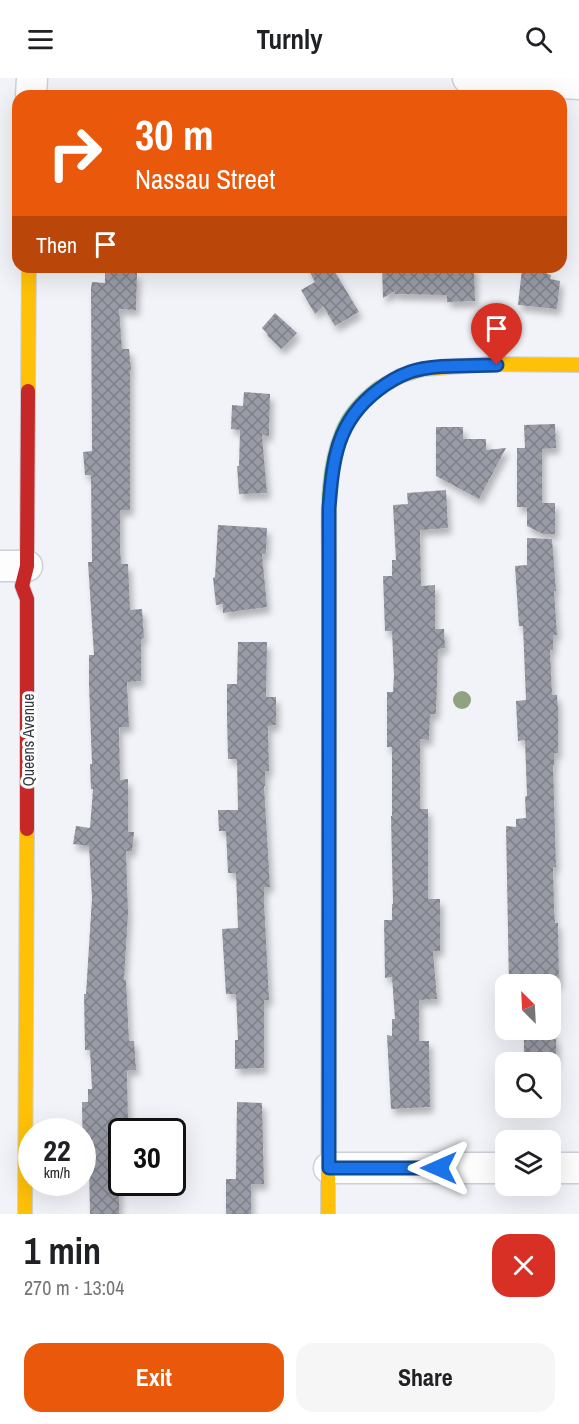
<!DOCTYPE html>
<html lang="en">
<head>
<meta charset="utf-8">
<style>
	body { margin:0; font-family:"Archivo Narrow",sans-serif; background:#f6f6f6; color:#202124; height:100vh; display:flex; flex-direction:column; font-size:22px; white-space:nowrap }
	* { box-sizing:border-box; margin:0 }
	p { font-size:20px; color:#757577 }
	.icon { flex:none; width:33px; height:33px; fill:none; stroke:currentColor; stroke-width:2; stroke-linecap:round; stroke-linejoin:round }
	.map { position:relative; height:1136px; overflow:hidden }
	.sheet { display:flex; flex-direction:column; background:#fff; flex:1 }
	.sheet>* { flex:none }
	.top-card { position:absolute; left:12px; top:12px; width:555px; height:183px; border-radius:18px; box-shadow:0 6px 24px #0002; background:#ea580c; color:#fff; overflow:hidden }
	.needle { width:39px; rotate:336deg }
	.fabs { position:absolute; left:495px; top:896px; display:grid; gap:12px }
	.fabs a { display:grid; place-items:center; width:66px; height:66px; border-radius:12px; background:#fff; box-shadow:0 6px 24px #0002; font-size:30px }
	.speed { position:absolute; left:18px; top:1040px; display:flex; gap:12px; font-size:30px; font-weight:700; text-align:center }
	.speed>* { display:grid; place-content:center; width:78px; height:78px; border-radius:50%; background:#fff; box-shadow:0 6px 24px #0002; line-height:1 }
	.speed small { font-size:15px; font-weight:400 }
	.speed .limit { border:3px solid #111; border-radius:9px; background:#fff; color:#111 }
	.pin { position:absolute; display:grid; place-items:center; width:51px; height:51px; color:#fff; margin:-62px -26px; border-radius:50% 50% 50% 0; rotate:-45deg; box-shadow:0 0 6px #0007 }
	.pin .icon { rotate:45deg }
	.me { position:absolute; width:66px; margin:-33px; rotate:270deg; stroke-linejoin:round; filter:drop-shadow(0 0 4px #0008) }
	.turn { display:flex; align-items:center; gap:21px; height:126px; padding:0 24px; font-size:27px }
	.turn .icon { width:78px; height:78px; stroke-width:2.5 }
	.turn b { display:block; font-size:42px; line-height:51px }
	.then { display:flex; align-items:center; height:57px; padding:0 24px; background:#0003; gap:12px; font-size:22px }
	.round { display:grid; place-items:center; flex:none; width:63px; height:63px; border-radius:18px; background:#f6f6f6 }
	.headline { display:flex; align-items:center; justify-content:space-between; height:102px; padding:0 24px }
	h1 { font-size:36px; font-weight:800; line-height:45px }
	.action { display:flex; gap:12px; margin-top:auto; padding:12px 24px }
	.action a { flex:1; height:69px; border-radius:18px; background:#ea580c; color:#fff; font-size:24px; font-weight:800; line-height:69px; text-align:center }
	.action a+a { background:#f6f6f6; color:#202124 }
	header { display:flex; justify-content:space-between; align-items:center; height:78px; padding:0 24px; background:#fff; font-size:27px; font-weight:800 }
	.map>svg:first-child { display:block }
	.building { fill:url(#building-cross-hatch); filter:url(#shadow) }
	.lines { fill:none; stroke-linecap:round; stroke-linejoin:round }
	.street-casing { stroke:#ced0d8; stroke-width:33 }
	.fast-casing { stroke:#ced0d8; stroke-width:16 }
	.slow-casing { stroke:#ced0d8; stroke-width:16 }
	.jam-casing { stroke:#ced0d8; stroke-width:16 }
	.street { stroke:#fdfdfe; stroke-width:30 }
	.fast { stroke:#4caf50; stroke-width:14 }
	.slow { stroke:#ffc107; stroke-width:14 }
	.jam { stroke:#c62828; stroke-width:14 }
	.tree { fill:#91a283 }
	.route-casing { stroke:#114b97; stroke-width:15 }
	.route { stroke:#1a73e8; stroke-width:10 }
	.labels { text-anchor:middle; stroke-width:6; stroke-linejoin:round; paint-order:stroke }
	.street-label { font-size:16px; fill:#343741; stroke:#fff }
</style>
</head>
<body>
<header><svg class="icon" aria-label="menu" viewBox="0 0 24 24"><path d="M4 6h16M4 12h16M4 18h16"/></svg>Turnly<svg class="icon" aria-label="search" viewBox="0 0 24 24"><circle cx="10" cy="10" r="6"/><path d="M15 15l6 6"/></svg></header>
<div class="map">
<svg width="579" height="1136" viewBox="0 0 579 1136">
	<defs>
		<pattern id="building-cross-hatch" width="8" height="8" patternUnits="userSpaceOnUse" patternTransform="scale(1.5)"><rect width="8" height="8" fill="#999ca6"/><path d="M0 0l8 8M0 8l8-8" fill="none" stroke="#7e8089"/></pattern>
		<filter id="shadow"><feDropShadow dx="3.5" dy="6" stdDeviation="3" flood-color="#0004"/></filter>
	</defs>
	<rect width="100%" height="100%" fill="#f2f3f8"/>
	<g class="building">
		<path d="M 307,189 L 332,189 L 359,234 L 335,248 L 323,228 L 315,236 L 301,212 L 315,204 Z"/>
		<path d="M 382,189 L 474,189 L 475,223 L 447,224 L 447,217 L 395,216 L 395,213 L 383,220 Z"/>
		<path d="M 522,191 L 548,194 L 547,196 L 551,197 L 550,201 L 560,203 L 557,231 L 518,227 Z"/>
		<path d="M 105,195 L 137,195 L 136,232 L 119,231 L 122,271 L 129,271 L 131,292 L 130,292 L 130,432 L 120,432 L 120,467 L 121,486 L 128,486 L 130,532 L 142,531 L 144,560 L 141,561 L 141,603 L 127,604 L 129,649 L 119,649 L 120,702 L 128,701 L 128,754 L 134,754 L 132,773 L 126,773 L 128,836 L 124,902 L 126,902 L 129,963 L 134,963 L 136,992 L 127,992 L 128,1047 L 122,1047 L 122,1077 L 119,1077 L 119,1136 L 90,1136 L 89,1084 L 83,1084 L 82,1024 L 88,1024 L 88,1011 L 92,1011 L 90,972 L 85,972 L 84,916 L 86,916 L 92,820 L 89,768 L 73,766 L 76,748 L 90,750 L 93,711 L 91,711 L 90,686 L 92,686 L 89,606 L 89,577 L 94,577 L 88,484 L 92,484 L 91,397 L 85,397 L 83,374 L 92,373 L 91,211 L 92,204 L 105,205 Z"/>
		<path d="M 275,235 L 297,255 L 281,271 L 267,257 L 268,256 L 262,250 Z"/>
		<path d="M 244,314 L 270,316 L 269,358 L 262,357 L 267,415 L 239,416 L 237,388 L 239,388 L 240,352 L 231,351 L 232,327 L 243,328 Z"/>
		<path d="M 555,346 L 556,370 L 542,371 L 542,425 L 555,425 L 555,456 L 543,456 L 527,448 L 527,429 L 517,429 L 517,370 L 525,370 L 524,347 Z"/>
		<path d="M 436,349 L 463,349 L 463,361 L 486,361 L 486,372 L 506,370 L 479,421 L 436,398 Z"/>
		<path d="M 446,412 L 448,450 L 420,452 L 421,508 L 435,507 L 435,551 L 444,551 L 445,570 L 438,571 L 436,636 L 430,636 L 429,662 L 420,661 L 420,731 L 428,731 L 428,821 L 440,821 L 440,873 L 433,873 L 437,921 L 419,922 L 419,963 L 429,963 L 430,1029 L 391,1031 L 387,957 L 392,958 L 392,941 L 395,941 L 392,899 L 385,900 L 384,842 L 392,842 L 392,826 L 393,826 L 391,738 L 392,738 L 392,669 L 387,669 L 387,614 L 393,614 L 394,598 L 392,553 L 385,553 L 383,498 L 392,498 L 392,482 L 396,482 L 393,427 L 408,426 L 407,415 Z"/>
		<path d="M 218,447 L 267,450 L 266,476 L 262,476 L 267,529 L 223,535 L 223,526 L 216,527 L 213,500 L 215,499 Z"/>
		<path d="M 527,460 L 552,461 L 556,513 L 554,513 L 557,557 L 553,557 L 553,572 L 550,572 L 552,617 L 557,617 L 558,631 L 558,675 L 554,675 L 554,687 L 553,687 L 556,789 L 553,789 L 554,831 L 555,845 L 558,845 L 559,906 L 509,906 L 506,748 L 516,749 L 516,741 L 526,740 L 525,719 L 527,718 L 525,662 L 518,663 L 516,623 L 526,622 L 523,548 L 519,548 L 515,488 L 527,487 Z"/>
		<path d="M 238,564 L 267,564 L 266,619 L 276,619 L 276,647 L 268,648 L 269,693 L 265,693 L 265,708 L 264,708 L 270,809 L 264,809 L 264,823 L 269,922 L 264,922 L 264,990 L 235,991 L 235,962 L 238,962 L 236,916 L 226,916 L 222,851 L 238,850 L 236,795 L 228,795 L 226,753 L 219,753 L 218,732 L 238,732 L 237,681 L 228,681 L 227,639 L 227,606 L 237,606 Z"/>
		<path d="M 524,951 L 553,951 L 553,961 L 556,961 L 556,984 L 524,984 Z"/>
		<path d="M 237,1024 L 262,1025 L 264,1106 L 251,1106 L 251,1136 L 226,1136 L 226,1101 L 236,1101 Z"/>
	</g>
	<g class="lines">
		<defs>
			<g id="street">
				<path d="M 468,0 L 579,6"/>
				<path d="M 31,18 L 32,0"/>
				<path d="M 0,488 L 27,488"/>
				<path d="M 329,1090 L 506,1090"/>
				<path d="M 550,1090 L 579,1090"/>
			</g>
			<path id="fast" d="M 329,628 C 329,581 329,534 329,486 C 329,444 325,396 342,355 C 349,337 363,322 379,310"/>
			<g id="slow">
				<path d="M 379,310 L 400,298 L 423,291 L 490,286 L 579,287"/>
				<path d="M 28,313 L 29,189"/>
				<path d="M 25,1136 L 27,751"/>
				<path d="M 328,1136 L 329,628"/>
			</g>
			<path id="jam" d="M 27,751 L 27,521 L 22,508 L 27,488 L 28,313"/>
		</defs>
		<use href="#street" class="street-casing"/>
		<use href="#fast" class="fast-casing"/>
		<use href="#slow" class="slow-casing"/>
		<use href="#jam" class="jam-casing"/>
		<use href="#street" class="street"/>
		<use href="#fast" class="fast"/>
		<use href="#slow" class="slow"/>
		<use href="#jam" class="jam"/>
	</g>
	<circle class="tree" cx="462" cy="622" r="9"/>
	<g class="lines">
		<defs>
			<path id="route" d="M 439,1090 L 329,1090 L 329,430 C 333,382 336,344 378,312 C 387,305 399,298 410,294 C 432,286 473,288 497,287"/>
		</defs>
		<use href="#route" class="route-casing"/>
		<use href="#route" class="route"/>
	</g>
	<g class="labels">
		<g class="street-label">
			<text transform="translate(28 662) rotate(-90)" y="6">Queens Avenue</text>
		</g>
	</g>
</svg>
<div class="fabs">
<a><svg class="needle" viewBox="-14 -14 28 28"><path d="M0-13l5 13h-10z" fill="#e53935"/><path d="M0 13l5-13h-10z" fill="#757577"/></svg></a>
<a><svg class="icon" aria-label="search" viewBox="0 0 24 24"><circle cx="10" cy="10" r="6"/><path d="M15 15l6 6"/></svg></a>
<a><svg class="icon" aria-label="layers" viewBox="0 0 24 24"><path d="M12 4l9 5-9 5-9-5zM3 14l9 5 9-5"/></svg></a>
</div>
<div class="speed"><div>22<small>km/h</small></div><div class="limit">30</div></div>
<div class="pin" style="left:497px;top:287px;background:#d93025"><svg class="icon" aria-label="arrive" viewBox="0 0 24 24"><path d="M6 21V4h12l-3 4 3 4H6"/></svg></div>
<svg class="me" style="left:439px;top:1090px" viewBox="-20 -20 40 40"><path d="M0-17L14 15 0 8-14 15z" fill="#1a73e8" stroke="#fff" stroke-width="4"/></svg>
<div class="top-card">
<div class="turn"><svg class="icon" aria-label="right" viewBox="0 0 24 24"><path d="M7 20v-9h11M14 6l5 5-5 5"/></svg><div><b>30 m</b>Nassau Street</div></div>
<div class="then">Then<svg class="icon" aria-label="arrive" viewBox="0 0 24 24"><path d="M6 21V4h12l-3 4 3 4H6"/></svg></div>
</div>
</div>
<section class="sheet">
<div class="headline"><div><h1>1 min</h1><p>270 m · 13:04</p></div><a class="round" style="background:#d93025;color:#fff"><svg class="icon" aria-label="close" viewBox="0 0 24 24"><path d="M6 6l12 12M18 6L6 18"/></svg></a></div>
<div class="action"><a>Exit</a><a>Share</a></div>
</section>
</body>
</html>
